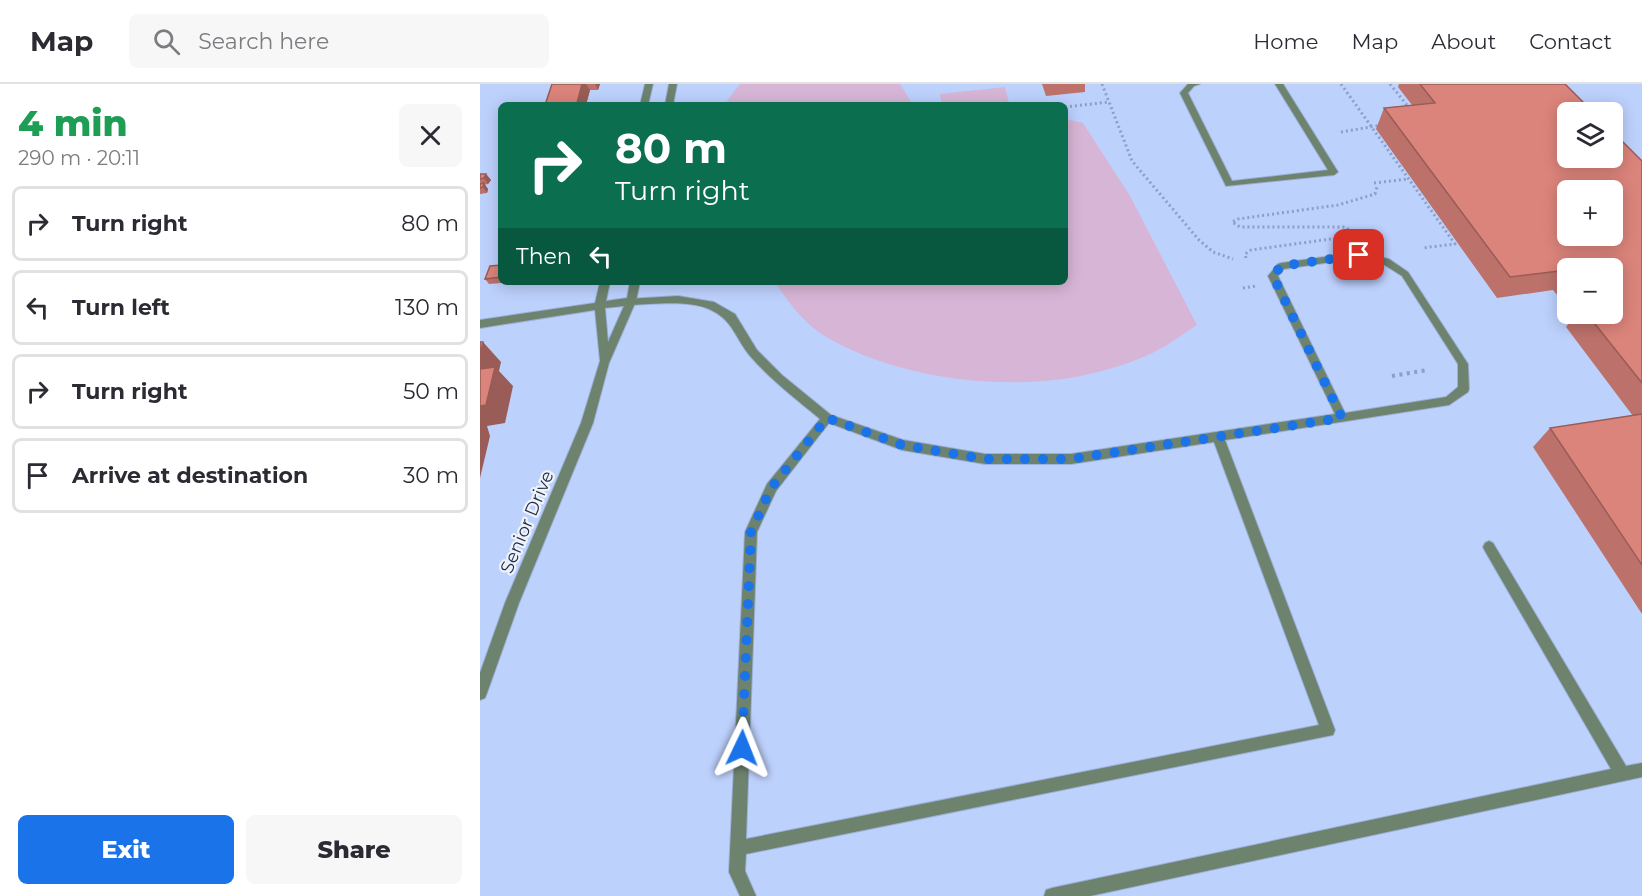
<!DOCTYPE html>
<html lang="en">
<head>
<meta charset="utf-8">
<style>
	body { margin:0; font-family:Montserrat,sans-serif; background:#f7f7f7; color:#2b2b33; height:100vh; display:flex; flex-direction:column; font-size:22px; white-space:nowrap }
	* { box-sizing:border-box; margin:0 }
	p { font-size:20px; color:#7c7c81 }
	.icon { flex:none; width:33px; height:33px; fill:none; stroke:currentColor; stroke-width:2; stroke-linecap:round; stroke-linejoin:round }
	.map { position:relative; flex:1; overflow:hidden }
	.panel { display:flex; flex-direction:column; background:#fff; width:480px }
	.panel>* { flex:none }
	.top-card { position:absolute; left:18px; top:18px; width:570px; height:183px; border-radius:9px; box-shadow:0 3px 15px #0003; background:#0b6e4f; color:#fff; overflow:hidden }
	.buttons { position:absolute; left:1077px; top:18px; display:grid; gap:12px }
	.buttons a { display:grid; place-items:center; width:66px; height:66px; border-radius:9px; background:#fff; box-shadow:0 3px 15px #0003; font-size:30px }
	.pin { position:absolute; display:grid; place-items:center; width:51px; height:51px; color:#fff; margin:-26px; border-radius:12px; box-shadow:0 3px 9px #0006 }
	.me { position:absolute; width:66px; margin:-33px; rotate:2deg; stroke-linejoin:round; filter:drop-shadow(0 0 4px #0008) }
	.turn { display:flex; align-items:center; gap:21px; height:126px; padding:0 18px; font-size:27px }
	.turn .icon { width:78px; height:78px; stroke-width:2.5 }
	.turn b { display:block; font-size:42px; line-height:51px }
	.then { display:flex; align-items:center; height:57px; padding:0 18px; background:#0003; gap:12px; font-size:22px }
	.round { display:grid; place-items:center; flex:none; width:63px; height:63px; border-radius:9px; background:#f7f7f7 }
	.head { display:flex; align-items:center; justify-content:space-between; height:102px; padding:0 18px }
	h1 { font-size:36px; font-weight:800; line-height:45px; color:#1e9e55 }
	.cta { display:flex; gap:12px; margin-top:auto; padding:12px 18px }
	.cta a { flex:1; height:69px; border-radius:9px; background:#1a73e8; color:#fff; font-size:24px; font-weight:800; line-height:69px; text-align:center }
	.cta a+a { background:#f7f7f7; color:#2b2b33 }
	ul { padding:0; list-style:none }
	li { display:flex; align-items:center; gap:18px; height:75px; margin:0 12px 9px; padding:0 6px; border:3px solid #e1e1e2; border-radius:9px }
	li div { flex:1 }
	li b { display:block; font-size:22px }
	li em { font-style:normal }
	header { display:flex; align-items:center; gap:36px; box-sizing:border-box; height:84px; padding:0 30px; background:#fff; border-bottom:2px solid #e1e1e2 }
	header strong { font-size:28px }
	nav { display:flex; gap:33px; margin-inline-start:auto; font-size:21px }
	.search { width:420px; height:54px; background:#f7f7f7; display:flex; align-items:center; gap:15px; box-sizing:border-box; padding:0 21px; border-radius:9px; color:#7c7c81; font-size:22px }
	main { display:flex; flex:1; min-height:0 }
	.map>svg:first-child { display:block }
	.green { fill:#d7b5d6 }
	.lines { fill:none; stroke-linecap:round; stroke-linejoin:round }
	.lane-casing { stroke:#9db0d8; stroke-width:2 }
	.street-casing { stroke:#9db0d8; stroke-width:2 }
	.path-far1 { stroke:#8d9fc6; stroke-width:3; stroke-dasharray:2 3; stroke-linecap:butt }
	.path { stroke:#8d9fc6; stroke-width:4; stroke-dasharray:3 4.5; stroke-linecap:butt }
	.lane { fill:#6d836e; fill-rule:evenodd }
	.street { fill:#6d836e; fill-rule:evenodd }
	.wall { fill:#bc726a }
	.shaded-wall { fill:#995c56 }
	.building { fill:#db847b; stroke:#995c56; stroke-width:1.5; fill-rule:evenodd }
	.route { stroke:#1a73e8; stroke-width:10; stroke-dasharray:0 18 }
	.labels { text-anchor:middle; stroke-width:4.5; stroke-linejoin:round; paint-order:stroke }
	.street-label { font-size:18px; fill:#1e2a46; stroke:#eef2f9 }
</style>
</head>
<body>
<header>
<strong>Map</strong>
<div class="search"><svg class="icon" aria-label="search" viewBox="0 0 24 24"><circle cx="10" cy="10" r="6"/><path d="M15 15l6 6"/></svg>Search here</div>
<nav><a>Home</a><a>Map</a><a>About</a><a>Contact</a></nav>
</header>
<main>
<section class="panel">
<div class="head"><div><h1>4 min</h1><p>290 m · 20:11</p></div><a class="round"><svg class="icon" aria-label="close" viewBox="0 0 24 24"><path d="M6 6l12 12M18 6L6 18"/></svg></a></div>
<ul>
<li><svg class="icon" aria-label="right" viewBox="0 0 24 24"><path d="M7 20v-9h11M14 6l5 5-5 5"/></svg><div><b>Turn right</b></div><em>80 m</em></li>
<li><svg class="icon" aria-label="left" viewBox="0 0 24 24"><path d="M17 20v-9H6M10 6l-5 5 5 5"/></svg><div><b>Turn left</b></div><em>130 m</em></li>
<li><svg class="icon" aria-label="right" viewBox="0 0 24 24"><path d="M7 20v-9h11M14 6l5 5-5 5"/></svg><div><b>Turn right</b></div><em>50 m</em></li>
<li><svg class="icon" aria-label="arrive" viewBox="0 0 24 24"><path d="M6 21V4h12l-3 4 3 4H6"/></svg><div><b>Arrive at destination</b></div><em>30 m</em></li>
</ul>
<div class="cta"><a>Exit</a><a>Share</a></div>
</section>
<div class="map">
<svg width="1162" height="812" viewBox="0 0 1162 812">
	<rect width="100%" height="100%" fill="#bdd1fd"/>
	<g class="green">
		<path d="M 260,0 L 420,0 L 433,21 L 244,21 Z"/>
		<path d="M 525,3 L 529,19 L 462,21 L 460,10 Z"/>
		<path d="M 585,35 L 603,39 L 650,112 L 717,241 C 704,249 692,259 678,266 C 660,276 634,284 614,289 C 532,310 411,295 340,249 C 322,237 306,215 295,198 L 585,198 Z"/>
	</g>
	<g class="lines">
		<defs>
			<g id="lane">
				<path d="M 708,0 L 720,0 L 714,2 L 708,9 L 752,97 L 848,86 L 795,0 L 803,0 L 858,88 L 854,91 L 746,102 L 700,9 Z"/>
				<path d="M 879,168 L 909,175 L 928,188 L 988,280 L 989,305 L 988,308 L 969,321 L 745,356 L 855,646 L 853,651 L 266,770 L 265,787 L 276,812 L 260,812 L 249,788 L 265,448 L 287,400 L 340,335 C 316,315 291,296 271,273 C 255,255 254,236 229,225 C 208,216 174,220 151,221 L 146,217 L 147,215 L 198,212 L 234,218 L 255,230 L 277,266 L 302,291 L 351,331 L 423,356 L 505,370 L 591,370 L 855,330 L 788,192 L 798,180 L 801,179 ZM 879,174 L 903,180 L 922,192 L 978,280 L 978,303 L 966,313 L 865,329 L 798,192 L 804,185 ZM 349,339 L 422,366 L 505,380 L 591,380 L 734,358 L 839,641 L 266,755 L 277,448 L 296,407 Z"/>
				<path d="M 1009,457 L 1013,459 L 1146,682 L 1162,679 L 1162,693 L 610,812 L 564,812 L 566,806 L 572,804 L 1131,685 L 1005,467 L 1003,463 L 1005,459 Z"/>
			</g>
			<g id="street">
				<path d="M 165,0 L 173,0 L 168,21 L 160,21 Z"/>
				<path d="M 189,0 L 197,0 L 193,21 L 185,21 Z"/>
				<path d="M 120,198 L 130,198 L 126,217 L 147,214 L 150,198 L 160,198 L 156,217 L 129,279 L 113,339 L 39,519 L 7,609 L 5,614 L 0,616 L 0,589 L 25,519 L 101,339 L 120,277 L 115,226 L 0,244 L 0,236 L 115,219 ZM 144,222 L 128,258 L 125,224 Z"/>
			</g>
		</defs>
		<use href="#lane" class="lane-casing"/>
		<use href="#street" class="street-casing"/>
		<g class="path-far1">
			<path d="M 622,0 L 652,77 L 719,156 L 733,168 L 753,175"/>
			<path d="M 861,0 L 975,160 L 942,164"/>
			<path d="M 910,0 L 930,25"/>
			<path d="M 585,23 L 629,18"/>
			<path d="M 861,48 L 902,41"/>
			<path d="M 894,99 L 928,95"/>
			<path d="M 865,153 L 873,150 L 866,143 L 760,143 L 752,138 L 758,135 L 858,121 L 895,110 L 897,103"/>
			<path d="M 766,174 L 765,170 L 771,166 L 858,154"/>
			<path d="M 763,204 L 777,202"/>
		</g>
		<path class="path" d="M 912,292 L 948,286"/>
		<use href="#lane" class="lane"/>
		<use href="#street" class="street"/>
	</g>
	<g class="wall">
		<path d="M 72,0 L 120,0 L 118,6 L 110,6 L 106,21 L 65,21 Z"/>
		<path d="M 562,0 L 605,0 L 605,8 L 566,12 Z"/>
		<path d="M 919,0 L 1085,0 L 1162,77 L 1162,530 L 1053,363 L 1070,344 L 1153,332 L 1086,243 L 1094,232 L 1092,230 L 1132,230 L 1088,184 L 1088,224 L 1073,206 L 1017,214 L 896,45 L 904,24 L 932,21 L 918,3 Z"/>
		<path d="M 0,90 L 6,90 L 11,96 L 8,100 L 4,101 L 8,105 L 7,109 L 0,110 Z"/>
		<path d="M 21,181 L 21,198 L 32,198 L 9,200 L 5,195 Z"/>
	</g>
	<g class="shaded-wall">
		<path d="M 102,0 L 106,0 L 110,6 L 106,21 L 98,21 L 97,19 Z"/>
		<path d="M 115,0 L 120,0 L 118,6 Z"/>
		<path d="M 6,90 L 11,96 L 8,100 L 4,94 Z"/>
		<path d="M 4,99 L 8,105 L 7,109 L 3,103 Z"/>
		<path d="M 3,258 L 21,278 L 19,287 L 33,302 L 25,339 L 7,342 L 10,352 L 0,394 L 0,271 Z"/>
	</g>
	<g class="building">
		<path d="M 72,0 L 102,0 L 97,19 L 65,21 Z"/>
		<path d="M 940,0 L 1085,0 L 1113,28 L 1088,28 L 1088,74 L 1132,74 L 1132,47 L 1162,77 L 1162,299 L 1107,230 L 1132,230 L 1132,184 L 1088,184 L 1088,186 L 1030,193 L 904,24 L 955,19 ZM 1088,106 L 1132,106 L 1132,152 L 1088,152 Z"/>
		<path d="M 0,90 L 6,90 L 4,94 L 0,95 Z"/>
		<path d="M 4,99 L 3,103 L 0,104 L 0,100 Z"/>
		<path d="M 21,181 L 21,193 L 5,195 L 10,182 Z"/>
		<path d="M 0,258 L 3,258 L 0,271 Z"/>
		<path d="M 15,283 L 6,321 L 0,322 L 0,285 Z"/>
		<path d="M 1162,330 L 1162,481 L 1070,344 Z"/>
	</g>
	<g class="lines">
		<path class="route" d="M 262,664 L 271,448 L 291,404 L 347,334 L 422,361 L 505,375 L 591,375 L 862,334 L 793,192 L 801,182 L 879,171"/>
	</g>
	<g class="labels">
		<g class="street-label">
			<text transform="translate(47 438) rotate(-67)" y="6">Senior Drive</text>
		</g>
	</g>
</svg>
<div class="buttons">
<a><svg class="icon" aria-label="layers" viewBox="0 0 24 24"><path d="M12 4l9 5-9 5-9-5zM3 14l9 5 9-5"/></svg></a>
<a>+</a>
<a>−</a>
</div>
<div class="pin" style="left:879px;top:171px;background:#d93025"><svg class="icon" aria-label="arrive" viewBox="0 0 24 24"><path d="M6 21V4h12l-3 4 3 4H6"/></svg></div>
<svg class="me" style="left:262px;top:664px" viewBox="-20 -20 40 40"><path d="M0-17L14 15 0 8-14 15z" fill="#1a73e8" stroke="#fff" stroke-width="4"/></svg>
<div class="top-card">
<div class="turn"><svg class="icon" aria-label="right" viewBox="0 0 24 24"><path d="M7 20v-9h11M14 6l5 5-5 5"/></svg><div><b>80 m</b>Turn right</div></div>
<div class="then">Then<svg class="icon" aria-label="left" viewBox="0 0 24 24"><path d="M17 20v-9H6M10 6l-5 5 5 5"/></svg></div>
</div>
</div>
</main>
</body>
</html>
